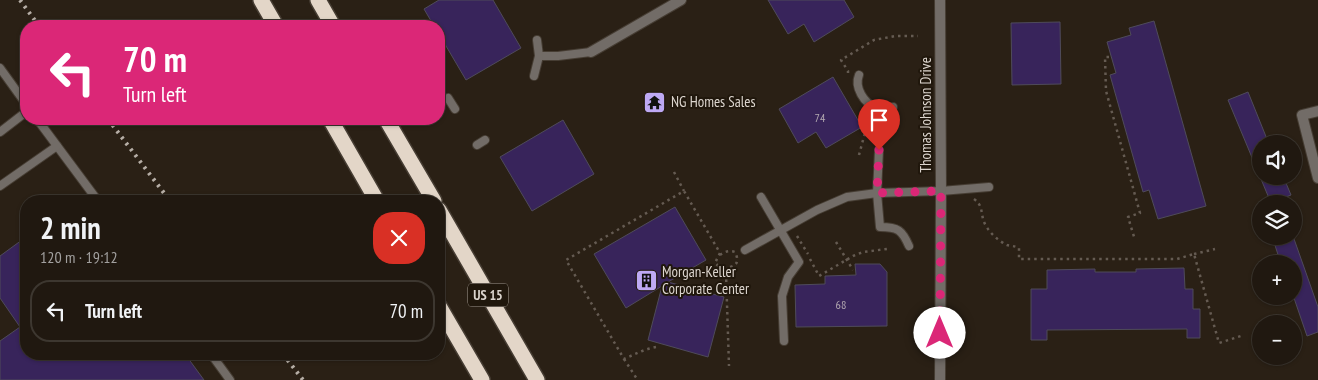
<!DOCTYPE html>
<html lang="en">
<head>
<meta charset="utf-8">
<style>
	body { margin:0; font-family:"PT Sans Narrow",sans-serif; background:#2d251e; color:#f1f3f6; height:100vh; display:flex; flex-direction:column; font-size:19px; white-space:nowrap }
	* { box-sizing:border-box; margin:0 }
	p { font-size:16px; color:#a2a09f }
	.icon { flex:none; width:28px; height:28px; fill:none; stroke:currentColor; stroke-width:2; stroke-linecap:round; stroke-linejoin:round }
	.map { position:relative; flex:1; overflow:hidden }
	.sheet { position:absolute; left:20px; top:195px; width:425px; height:165px; display:flex; flex-direction:column; background:#201810; border-radius:20px; box-shadow:0 1px 4px #0004,0 0 0 1px #3d3730 }
	.sheet>* { flex:none }
	.guide { position:absolute; left:20px; top:20px; width:425px; height:105px; border-radius:20px; box-shadow:0 1px 4px #0004,0 0 0 1px #3d3730; background:#db2777; color:#fff; overflow:hidden }
	.tools { position:absolute; left:1252px; top:135px; display:grid; gap:10px }
	.tools a { display:grid; place-items:center; width:50px; height:50px; border-radius:50%; background:#201810; box-shadow:0 1px 4px #0004,0 0 0 1px #3d3730; font-size:25px }
	.pin { position:absolute; display:grid; place-items:center; width:42px; height:42px; color:#fff; margin:-51px -21px; border-radius:50% 50% 50% 0; rotate:-45deg; box-shadow:0 0 5px #0007 }
	.pin .icon { rotate:45deg }
	.me { position:absolute; width:55px; margin:-28px; rotate:0deg; stroke-linejoin:round; filter:drop-shadow(0 0 4px #0008) }
	.turn { display:flex; align-items:center; gap:18px; height:105px; padding:0 20px; font-size:22px }
	.turn .icon { width:65px; height:65px; stroke-width:2.5 }
	.turn b { display:block; font-size:35px; line-height:42px }
	.round { display:grid; place-items:center; flex:none; width:52px; height:52px; border-radius:20px; background:#2d251e }
	.head { display:flex; align-items:center; justify-content:space-between; height:85px; padding:0 20px }
	h1 { font-size:30px; font-weight:600; line-height:38px }
	ul { padding:0; list-style:none }
	li { display:flex; align-items:center; gap:15px; height:62px; margin:0 10px 8px; padding:0 10px; border:2px solid #3d3730; border-radius:20px }
	li div { flex:1 }
	li b { display:block; font-size:19px }
	li em { font-style:normal }
	.map>svg:first-child { display:block }
	.building { fill:#38245b; stroke:#4f4b5a }
	.lines { fill:none; stroke-linecap:round; stroke-linejoin:round }
	.service-casing { stroke:#463d33; stroke-width:10 }
	.minor-casing { stroke:#463d33; stroke-width:12 }
	.tertiary-casing { stroke:#463d33; stroke-width:12 }
	.motorway-casing { stroke:#463d33; stroke-width:18 }
	.path { stroke:#655b52; stroke-width:2.5; stroke-dasharray:2.5 4; stroke-linecap:butt }
	.service { stroke:#726c67; stroke-width:8 }
	.minor { stroke:#726c67; stroke-width:10 }
	.tertiary { stroke:#726c67; stroke-width:10 }
	.motorway { stroke:#e3d6c8; stroke-width:15 }
	.rail { stroke:#b6aea6; stroke-width:4; stroke-dasharray:2.5 5; stroke-linecap:butt }
	.route { stroke:#db2777; stroke-width:9; stroke-dasharray:0 16.2 }
	.labels { text-anchor:middle; stroke-width:4; stroke-linejoin:round; paint-order:stroke }
	.number-label { font-size:12px; fill:#b3a9b1 }
	.shield { fill:#20170c; stroke:#a49c94; stroke-width:1 }
	.shield-label { font-size:14px; font-weight:bold; fill:#dcd5ce }
	.poi-label { font-size:15px; fill:#dcd5ce; stroke:#20170c; text-anchor:start }
	.street-label { font-size:15px; fill:#dcd5ce; stroke:#20170c }
</style>
</head>
<body>
<div class="map">
<svg width="1318" height="380" viewBox="0 0 1318 380">
	<rect width="100%" height="100%" fill="#2a2015"/>
	<g class="building">
		<path d="M 439,0 L 493,0 L 521,48 L 466,80 L 439,34 L 439,26 L 434,26 L 424,9 Z"/>
		<path d="M 768,0 L 844,0 L 854,17 L 814,42 L 804,24 L 788,34 Z"/>
		<path d="M 1154,21 L 1206,206 L 1158,219 L 1149,190 L 1143,192 L 1110,75 L 1116,73 L 1107,42 L 1131,35 L 1129,28 Z"/>
		<path d="M 1060,22 L 1061,84 L 1012,85 L 1011,23 Z"/>
		<path d="M 833,77 L 862,127 L 826,148 L 816,132 L 798,143 L 779,109 Z"/>
		<path d="M 1248,92 L 1269,144 L 1261,144 L 1261,176 L 1283,176 L 1291,195 L 1271,203 L 1228,100 Z"/>
		<path d="M 563,120 L 594,174 L 532,211 L 500,157 Z"/>
		<path d="M 675,207 L 706,260 L 668,282 L 724,297 L 708,357 L 648,340 L 662,286 L 626,308 L 594,254 Z"/>
		<path d="M 1272,236 L 1293,236 L 1318,307 L 1318,332 L 1307,336 L 1294,298 L 1294,264 L 1281,264 Z"/>
		<path d="M 26,237 L 26,354 L 185,354 L 204,380 L 0,380 L 0,341 L 20,327 L 0,298 L 0,256 Z"/>
		<path d="M 855,264 L 880,264 L 887,272 L 887,326 L 796,327 L 795,285 L 825,284 L 825,276 L 856,275 Z"/>
		<path d="M 1184,268 L 1185,289 L 1193,289 L 1193,309 L 1200,309 L 1200,338 L 1187,338 L 1187,329 L 1047,330 L 1047,340 L 1031,340 L 1031,289 L 1047,289 L 1047,270 L 1095,269 L 1095,272 L 1136,272 L 1136,269 Z"/>
	</g>
	<g class="lines">
		<defs>
			<g id="service">
				<path d="M 539,56 L 558,56 L 591,52"/>
				<path d="M 0,68 L 26,104"/>
				<path d="M 859,75 C 854,87 864,104 876,107 C 881,109 888,107 893,107"/>
				<path d="M 534,76 L 539,56 L 537,40"/>
				<path d="M 448,98 L 455,109"/>
				<path d="M 37,119 L 98,201"/>
				<path d="M 0,132 L 26,112"/>
				<path d="M 477,145 L 485,140"/>
				<path d="M 879,150 L 877,193 L 880,227 C 898,227 902,230 909,246"/>
				<path d="M 0,186 L 57,146"/>
				<path d="M 761,197 L 799,262 L 788,277 L 782,296 L 784,341"/>
				<path d="M 745,250 L 817,210 L 847,197 L 877,193 L 941,191 L 989,187"/>
				<path d="M 211,354 L 230,380"/>
			</g>
			<g id="minor">
				<path d="M 591,52 L 681,0"/>
				<path d="M 1318,111 L 1302,115 L 1318,178"/>
			</g>
			<path id="tertiary" d="M 940,0 L 941,191 L 940,380"/>
			<g id="motorway">
				<path d="M 261,0 L 276,26"/>
				<path d="M 318,0 L 333,26"/>
				<path d="M 330,119 L 377,201"/>
				<path d="M 386,119 L 434,201"/>
				<path d="M 439,210 L 537,380"/>
				<path d="M 439,306 L 482,380"/>
			</g>
		</defs>
		<use href="#service" class="service-casing"/>
		<use href="#minor" class="minor-casing"/>
		<use href="#tertiary" class="tertiary-casing"/>
		<use href="#motorway" class="motorway-casing"/>
		<g class="path">
			<path d="M 1109,57 L 1105,57 L 1106,91 L 1140,213 L 1128,217 L 1135,240"/>
			<path d="M 848,73 L 848,71 L 841,60 L 874,40 L 895,36 L 918,36"/>
			<path d="M 859,155 L 870,114"/>
			<path d="M 674,172 L 684,191"/>
			<path d="M 974,199 C 982,205 981,210 983,219 C 986,230 998,241 1007,245 C 1011,246 1015,246 1019,248 L 1019,259 L 1177,259 L 1194,254 L 1219,343 L 1241,336"/>
			<path d="M 797,236 L 808,254"/>
			<path d="M 836,242 L 853,270"/>
			<path d="M 1194,254 L 1215,249"/>
			<path d="M 720,255 C 724,252 729,250 735,252 C 741,265 734,266 723,269"/>
			<path d="M 810,259 L 819,276 L 853,256 L 863,252 L 887,249"/>
			<path d="M 656,347 C 645,349 635,354 624,359 L 566,260 L 684,191 L 720,253 L 715,263 L 726,273 L 729,366"/>
			<path d="M 624,359 L 637,379"/>
		</g>
		<use href="#service" class="service"/>
		<use href="#minor" class="minor"/>
		<use href="#tertiary" class="tertiary"/>
		<use href="#motorway" class="motorway"/>
		<g class="rail">
			<path d="M 20,0 L 39,26"/>
			<path d="M 108,119 L 170,201"/>
			<path d="M 283,354 L 303,380"/>
		</g>
	</g>
	<g class="lines">
		<path class="route" d="M 879,150 L 877,193 L 941,191 L 940,333"/>
	</g>
	<defs>
		<symbol id="temple-square" viewBox="-11 -11 22 22"><rect x="-9" y="-9" width="18" height="18" rx="4" fill="#bea9f4" stroke="#20170c"/><path d="M0-6L5-2H3V0L6.5 2.5H4V6H1.5V3h-3V6H-4V2.5H-6.5L-3 0V-2H-5Z" fill="#111"/></symbol>
		<symbol id="building-square" viewBox="-11 -11 22 22"><rect x="-9" y="-9" width="18" height="18" rx="4" fill="#bea9f4" stroke="#20170c"/><path d="M-4-6H4V6H1V3H-1V6H-4ZM-2.5-4.3h1.7v1.8h-1.7ZM.8-4.3h1.7v1.8H.8ZM-2.5-1h1.7V.8h-1.7ZM.8-1h1.7V.8H.8Z" fill="#111"/></symbol>
	</defs>
	<g fill-rule="evenodd">
		<use href="#temple-square" x="642" y="90" width="25" height="25"/>
		<use href="#building-square" x="634" y="268" width="25" height="25"/>
	</g>
	<g class="labels">
		<g class="number-label">
			<text x="820" y="122">74</text>
			<text x="841" y="309">68</text>
		</g>
		<rect class="shield" x="468" y="283.5" width="40" height="23" rx="4"/>
		<g class="shield-label">
			<text x="488" y="300">US 15</text>
		</g>
		<g class="poi-label">
			<text x="671" y="107">NG Homes Sales</text>
			<text x="662" y="277">Morgan-Keller<tspan x="662" dy="17">Corporate Center</tspan></text>
		</g>
		<g class="street-label">
			<text transform="translate(926 115) rotate(-90)" y="5">Thomas Johnson Drive</text>
		</g>
	</g>
</svg>
<div class="tools">
<a><svg class="icon" aria-label="sound" viewBox="0 0 24 24"><path d="M4 9h4l5-4v14l-5-4H4zM17 9q2 3 0 6"/></svg></a>
<a><svg class="icon" aria-label="layers" viewBox="0 0 24 24"><path d="M12 4l9 5-9 5-9-5zM3 14l9 5 9-5"/></svg></a>
<a>+</a>
<a>−</a>
</div>
<div class="pin" style="left:879px;top:150px;background:#d93025"><svg class="icon" aria-label="arrive" viewBox="0 0 24 24"><path d="M6 21V4h12l-3 4 3 4H6"/></svg></div>
<svg class="me" style="left:940px;top:333px" viewBox="-20 -20 40 40"><circle r="19" fill="#fff"/><path d="M0-13L10 11 0 6-10 11z" fill="#db2777"/></svg>
<div class="guide">
<div class="turn"><svg class="icon" aria-label="left" viewBox="0 0 24 24"><path d="M17 20v-9H6M10 6l-5 5 5 5"/></svg><div><b>70 m</b>Turn left</div></div>
</div>
<section class="sheet">
<div class="head"><div><h1>2 min</h1><p>120 m · 19:12</p></div><a class="round" style="background:#d93025;color:#fff"><svg class="icon" aria-label="close" viewBox="0 0 24 24"><path d="M6 6l12 12M18 6L6 18"/></svg></a></div>
<ul>
<li><svg class="icon" aria-label="left" viewBox="0 0 24 24"><path d="M17 20v-9H6M10 6l-5 5 5 5"/></svg><div><b>Turn left</b></div><em>70 m</em></li>
</ul>
</section>
</div>
</body>
</html>
